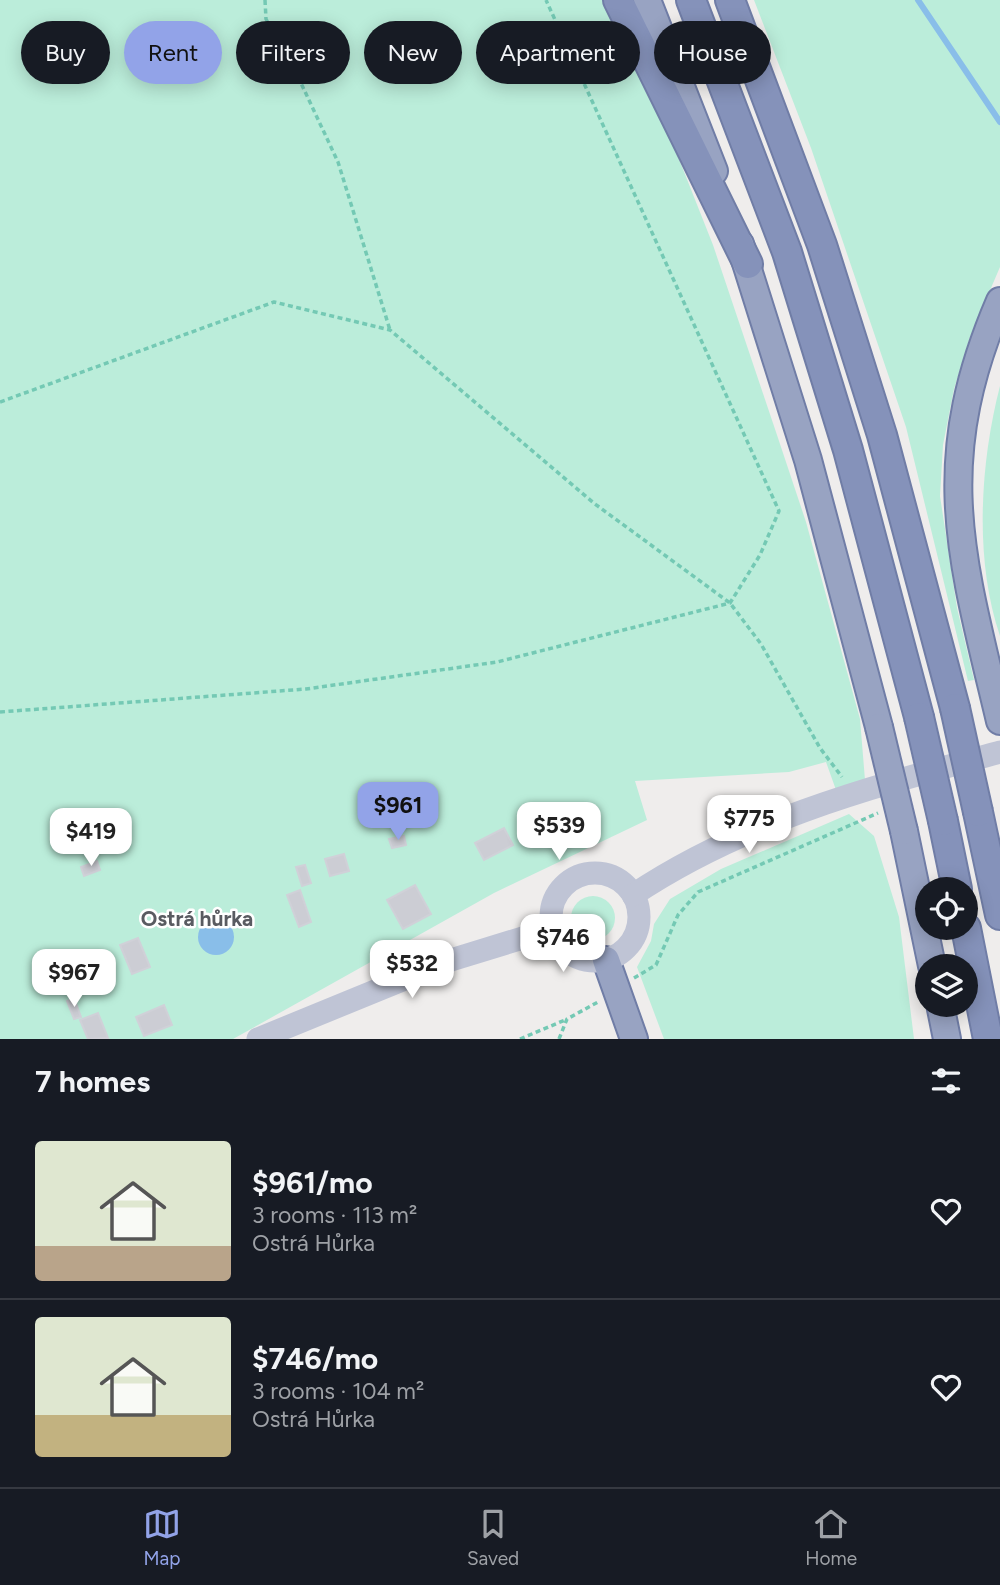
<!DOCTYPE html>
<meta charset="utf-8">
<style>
body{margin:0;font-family:Figtree,sans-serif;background:#242831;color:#f1f3f6;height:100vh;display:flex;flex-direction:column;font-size:26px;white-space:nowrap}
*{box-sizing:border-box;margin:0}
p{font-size:23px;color:#9ea1a6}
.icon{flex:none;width:38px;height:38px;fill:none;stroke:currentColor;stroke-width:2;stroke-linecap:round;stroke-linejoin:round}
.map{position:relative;height:1039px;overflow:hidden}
.sheet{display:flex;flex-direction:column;background:#171b24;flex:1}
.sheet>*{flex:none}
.guide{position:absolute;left:21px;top:21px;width:959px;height:63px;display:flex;gap:14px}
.fabs{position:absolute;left:915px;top:877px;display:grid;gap:14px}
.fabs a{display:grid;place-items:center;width:63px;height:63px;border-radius:50%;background:#171b24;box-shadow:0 4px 18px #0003;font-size:35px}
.price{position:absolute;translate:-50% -60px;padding:0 16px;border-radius:14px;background:#fff;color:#222;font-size:23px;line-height:46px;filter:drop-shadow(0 2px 4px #0008)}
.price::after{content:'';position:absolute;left:50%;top:42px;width:21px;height:16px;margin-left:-10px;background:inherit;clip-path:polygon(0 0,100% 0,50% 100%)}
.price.selected{background:#92a3e8;color:#111}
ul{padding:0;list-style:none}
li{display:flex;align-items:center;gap:21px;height:175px;padding:0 35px}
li+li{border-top:2px solid #363941}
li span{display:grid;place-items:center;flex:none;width:196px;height:140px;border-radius:7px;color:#555}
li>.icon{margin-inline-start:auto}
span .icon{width:84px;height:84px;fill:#fffc;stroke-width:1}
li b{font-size:30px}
h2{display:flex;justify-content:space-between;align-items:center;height:84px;padding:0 35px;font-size:30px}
.tag{padding:0 24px;border-radius:32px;background:#171b24;box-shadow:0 4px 18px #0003;font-size:24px;line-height:63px}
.tag.selected{background:#92a3e8;color:#111}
.tabs{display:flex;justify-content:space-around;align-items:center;height:98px;border-top:2px solid #363941;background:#171b24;font-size:19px;color:#9ea1a6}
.tabs a{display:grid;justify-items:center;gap:4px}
.tabs .selected{color:#92a3e8}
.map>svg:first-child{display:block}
.green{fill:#bbedda}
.water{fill:#89bee9}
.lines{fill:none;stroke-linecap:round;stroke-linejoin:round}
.stream{stroke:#89bee9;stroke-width:6}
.building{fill:#cccdd4;stroke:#d0d1d8;stroke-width:2}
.trunk-casing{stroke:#707da6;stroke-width:30}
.motorway-casing{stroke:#707da6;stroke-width:32}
.path{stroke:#74c9b4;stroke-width:3.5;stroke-dasharray:5 3.5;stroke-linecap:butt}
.secondary{stroke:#bfc4d5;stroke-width:23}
.trunk{stroke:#98a3c2;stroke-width:26}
.motorway{stroke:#8592ba;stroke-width:28}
.trunk-bridge-casing{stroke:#707da6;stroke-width:30;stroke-linecap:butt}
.motorway-bridge-casing{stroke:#707da6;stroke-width:32;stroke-linecap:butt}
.trunk-bridge{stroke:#98a3c2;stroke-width:26}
.motorway-bridge{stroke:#8592ba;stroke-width:28}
.labels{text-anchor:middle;stroke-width:5;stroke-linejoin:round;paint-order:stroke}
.neighbourhood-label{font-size:21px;font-weight:bold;fill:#595b61;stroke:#fff}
</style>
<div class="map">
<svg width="1000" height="1039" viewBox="0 0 1000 1039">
<rect width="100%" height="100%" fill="#efedec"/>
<!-- green -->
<g class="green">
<path d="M0 0H605L654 96 713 245 778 438 806 522 860 719 865 780 836 790 826 762 789 772 635 781 647 820 494 893 233 1039H0Z"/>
<path d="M754 0H1000V267L970 337 954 389 943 445 940 496 957 608 974 680 968 681 906 427 811 148Z"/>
<path d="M1000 386V636C974 560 980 463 1000 386Z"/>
<path d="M849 814 874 836 899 917 914 1039H664L637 967 651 941 654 924 670 899 721 869Z"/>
<circle cx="593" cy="918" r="22"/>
</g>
<!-- water -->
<circle class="water" cx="216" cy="937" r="18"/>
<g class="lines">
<!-- stream -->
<path class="stream" d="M918 0 1000 122"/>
</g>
<!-- building -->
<g class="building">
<path d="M504 828 513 845 484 860 475 843Z"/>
<path d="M404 836 406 845 392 848 389 839Z"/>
<path d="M344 854 349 871 330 876 325 859Z"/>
<path d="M97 861 100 870 84 876 81 867Z"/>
<path d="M305 865 311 883 302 886 296 867Z"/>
<path d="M415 885 431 914 403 929 387 900Z"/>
<path d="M300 890 311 922 299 927 287 895Z"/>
<path d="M138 938 150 967 132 974 120 945Z"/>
<path d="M74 998 81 1017 74 1019 67 1001Z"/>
<path d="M164 1005 172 1025 144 1036 136 1017Z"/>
<path d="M98 1013 108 1038 88 1039 80 1020Z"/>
</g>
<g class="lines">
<defs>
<g id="trunk">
<path d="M647 0 714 171"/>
<path d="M740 244 808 460 879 727"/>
<path d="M1000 301C930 464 961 557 1000 721"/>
<path d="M904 831 932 966"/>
<path d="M606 960 634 1039"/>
<path d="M940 1004 947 1039"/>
</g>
<g id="motorway">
<path d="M618 0 748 264"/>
<path d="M691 0 787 252 848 450 919 717"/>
<path d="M730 0 822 245 882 435 955 708"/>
<path d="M978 812 1000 915"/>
<path d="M943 821 957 889"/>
<path d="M966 928 988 1039"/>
</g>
</defs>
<!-- trunk casing -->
<use href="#trunk" class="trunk-casing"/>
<!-- motorway casing -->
<use href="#motorway" class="motorway-casing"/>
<!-- path -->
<g class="path">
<path d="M265 0 266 19 300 81 338 162 390 330"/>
<path d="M0 402 274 302 390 330 595 504 730 603 761 644 820 748 842 777"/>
<path d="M0 712 306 689 497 662 730 603 760 555 779 511 546 0"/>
<path d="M634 978 656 965 678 915 698 892 878 813"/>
<path d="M520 1039 565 1020"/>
<path d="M559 1039 567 1019 598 1002"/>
</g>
<!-- secondary -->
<g class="secondary">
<circle cx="595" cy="917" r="44"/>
<path d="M633 895C745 820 872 787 1000 752"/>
<path d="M258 1039 451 960 552 929"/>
</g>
<!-- trunk -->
<use href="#trunk" class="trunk"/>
<!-- motorway -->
<use href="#motorway" class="motorway"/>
<defs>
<path id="trunk-bridge" d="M879 727 904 831"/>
<g id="motorway-bridge">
<path d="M955 708 978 812"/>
<path d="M919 717 943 821"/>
</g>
</defs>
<!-- trunk-bridge casing -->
<use href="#trunk-bridge" class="trunk-bridge-casing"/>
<!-- motorway-bridge casing -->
<use href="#motorway-bridge" class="motorway-bridge-casing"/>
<!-- trunk-bridge -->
<use href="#trunk-bridge" class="trunk-bridge"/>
<!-- motorway-bridge -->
<use href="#motorway-bridge" class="motorway-bridge"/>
</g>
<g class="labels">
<!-- neighbourhood labels -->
<g class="neighbourhood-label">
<text x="197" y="926">Ostrá hůrka</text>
</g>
</g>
</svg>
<div class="fabs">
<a><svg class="icon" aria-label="locate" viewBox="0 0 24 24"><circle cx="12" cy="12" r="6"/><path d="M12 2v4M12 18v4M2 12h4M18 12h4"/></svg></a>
<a><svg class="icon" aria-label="layers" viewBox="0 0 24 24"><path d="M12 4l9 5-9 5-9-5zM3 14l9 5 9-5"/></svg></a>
</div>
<b class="price selected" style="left:398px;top:842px">$961</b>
<b class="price" style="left:749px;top:855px">$775</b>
<b class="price" style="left:559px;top:862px">$539</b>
<b class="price" style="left:91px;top:868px">$419</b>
<b class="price" style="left:563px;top:974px">$746</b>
<b class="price" style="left:412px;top:1000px">$532</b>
<b class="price" style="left:74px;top:1009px">$967</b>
<div class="guide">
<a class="tag">Buy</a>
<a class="tag selected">Rent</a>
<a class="tag">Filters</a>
<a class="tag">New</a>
<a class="tag">Apartment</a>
<a class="tag">House</a>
</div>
</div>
<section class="sheet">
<h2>7 homes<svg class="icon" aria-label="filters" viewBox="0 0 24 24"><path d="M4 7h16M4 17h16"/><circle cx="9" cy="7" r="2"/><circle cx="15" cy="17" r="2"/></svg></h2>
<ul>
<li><span style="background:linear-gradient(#dfe7d0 75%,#b9a48a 0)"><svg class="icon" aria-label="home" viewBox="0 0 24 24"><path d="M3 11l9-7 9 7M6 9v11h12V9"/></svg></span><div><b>$961/mo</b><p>3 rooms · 113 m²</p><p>Ostrá Hůrka</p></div><svg class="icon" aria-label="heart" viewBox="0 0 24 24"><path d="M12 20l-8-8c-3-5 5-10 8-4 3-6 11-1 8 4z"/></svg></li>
<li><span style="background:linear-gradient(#dfe7d0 70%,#c2b280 0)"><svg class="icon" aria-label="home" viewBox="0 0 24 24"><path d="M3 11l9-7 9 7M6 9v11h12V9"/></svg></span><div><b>$746/mo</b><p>3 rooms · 104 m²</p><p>Ostrá Hůrka</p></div><svg class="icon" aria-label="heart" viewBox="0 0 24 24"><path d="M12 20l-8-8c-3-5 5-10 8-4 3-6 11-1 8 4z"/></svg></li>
</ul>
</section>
<nav class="tabs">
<a class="selected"><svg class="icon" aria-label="map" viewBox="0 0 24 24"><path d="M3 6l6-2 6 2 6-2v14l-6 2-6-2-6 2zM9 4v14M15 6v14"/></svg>Map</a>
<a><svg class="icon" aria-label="saved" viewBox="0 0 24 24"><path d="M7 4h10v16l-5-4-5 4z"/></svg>Saved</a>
<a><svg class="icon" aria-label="home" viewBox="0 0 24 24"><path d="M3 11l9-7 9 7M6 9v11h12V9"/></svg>Home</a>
</nav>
